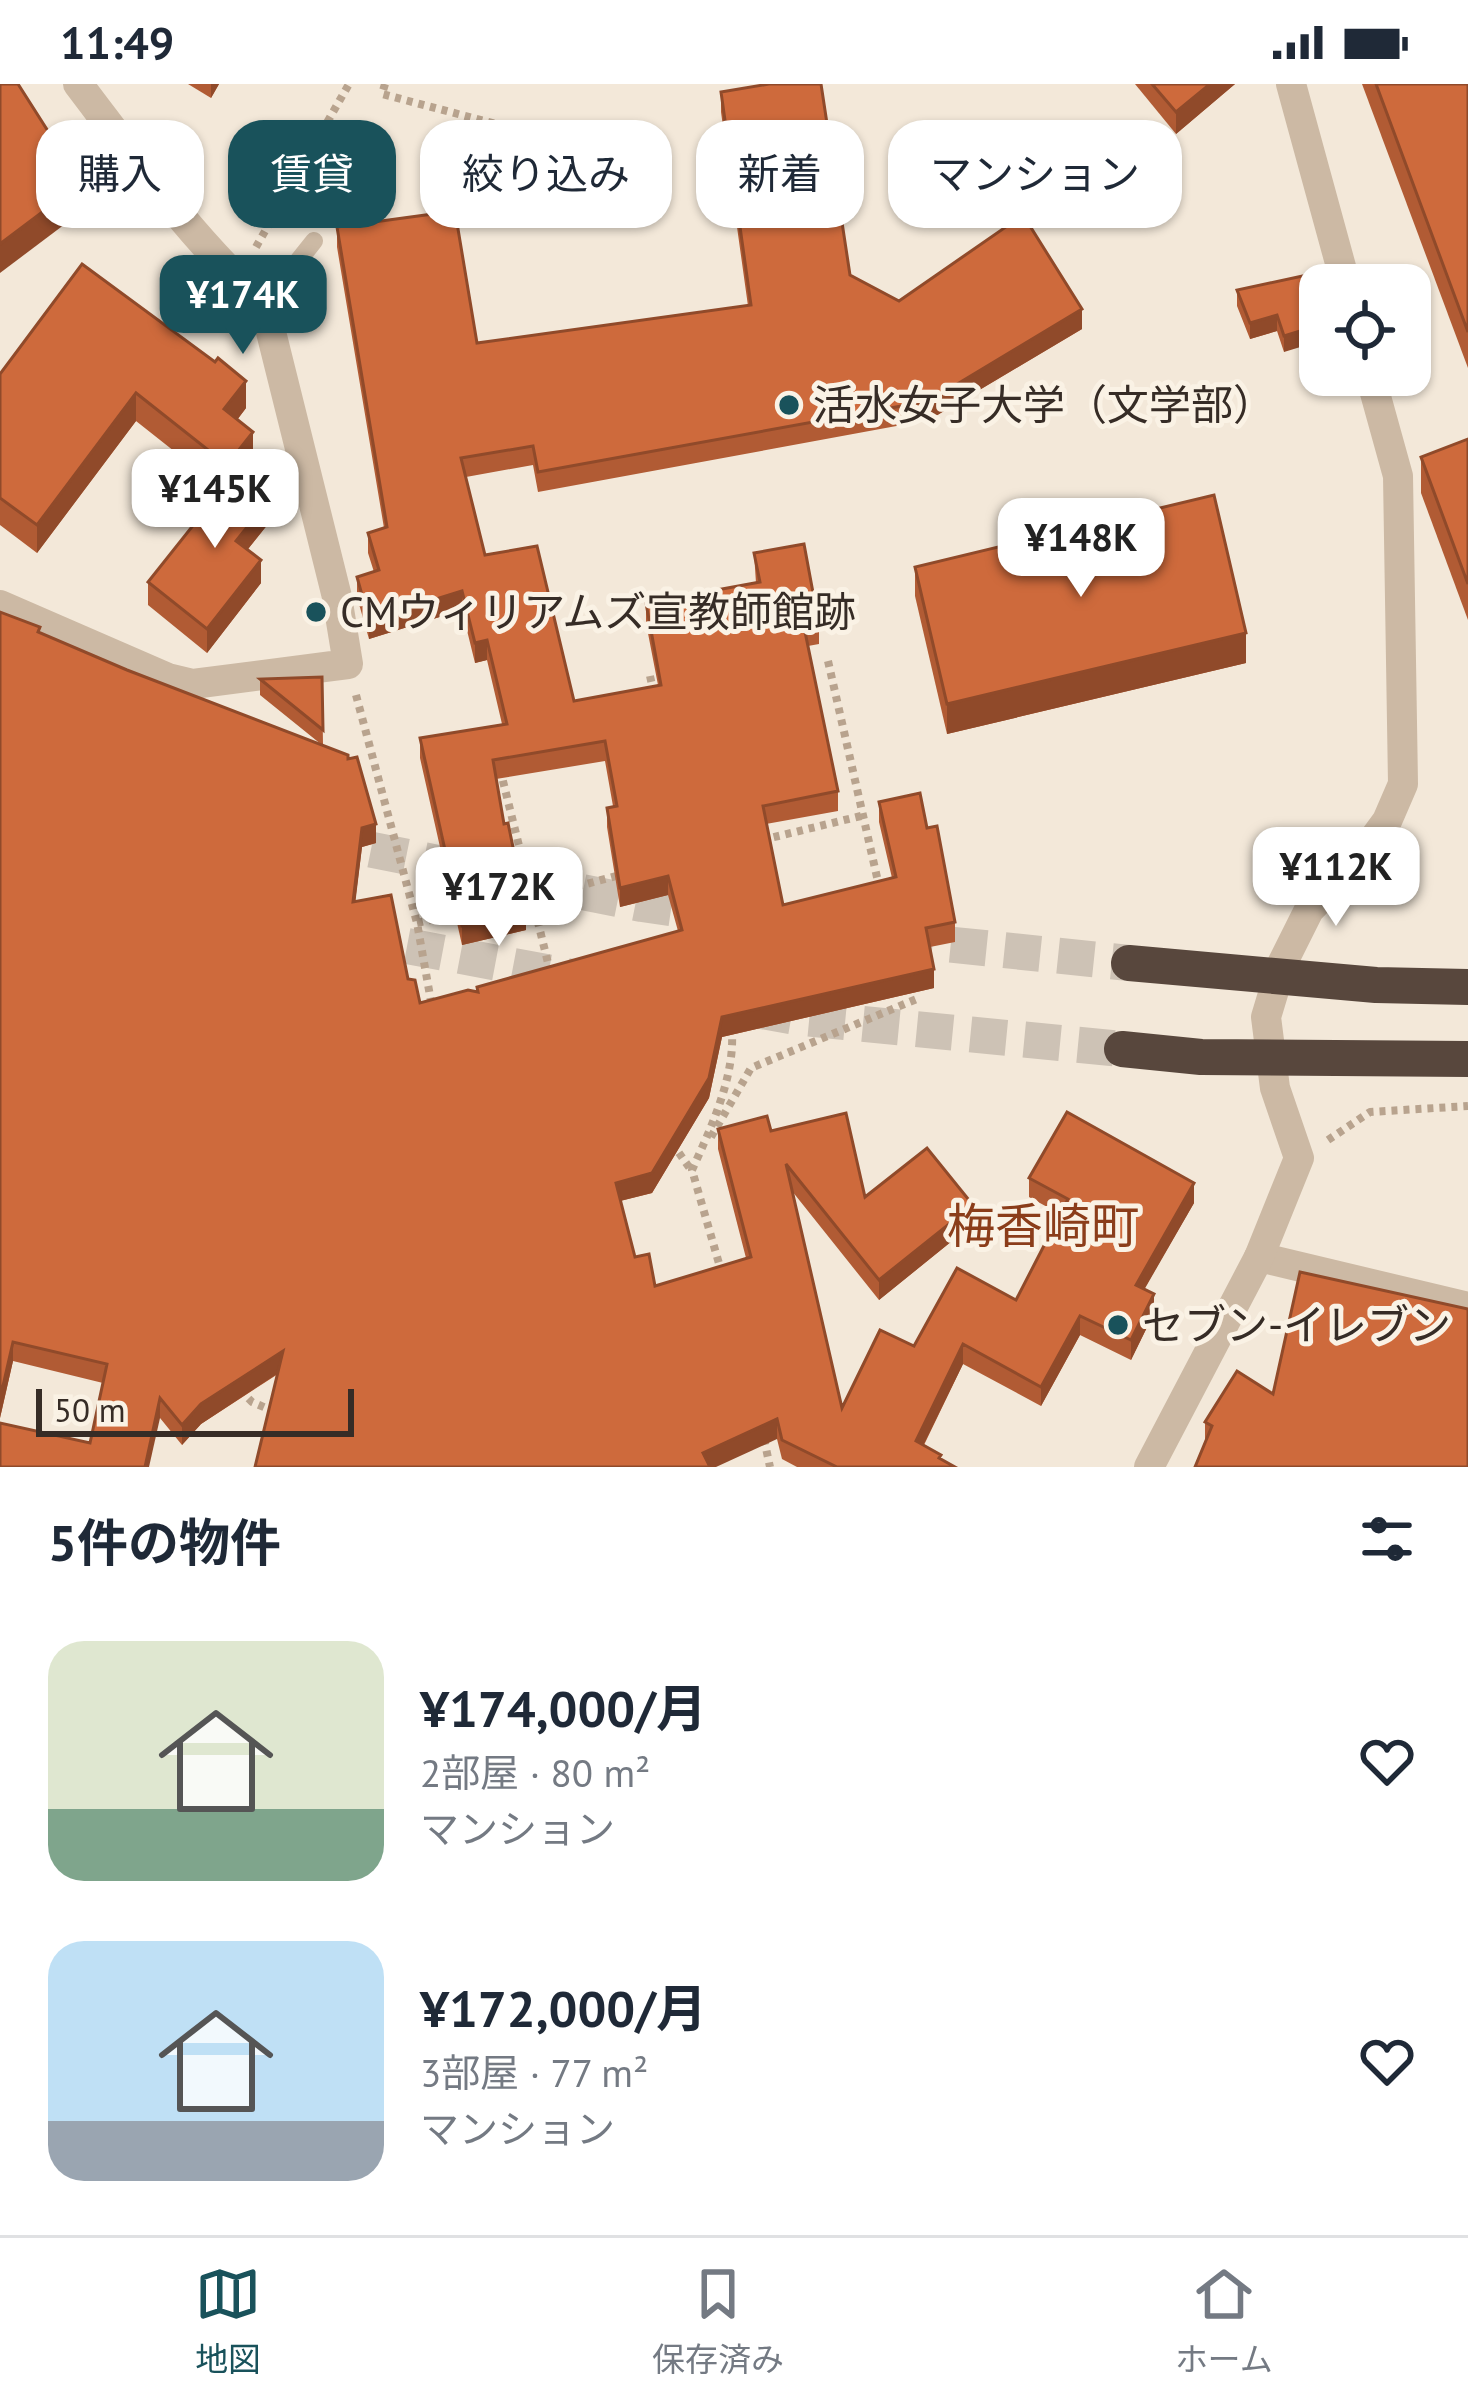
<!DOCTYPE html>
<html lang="ja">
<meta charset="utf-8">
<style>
body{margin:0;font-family:"PT Sans","Noto Sans JP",sans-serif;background:#f6f6f7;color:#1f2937;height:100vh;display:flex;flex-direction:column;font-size:45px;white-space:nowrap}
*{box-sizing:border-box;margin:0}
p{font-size:39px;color:#747a83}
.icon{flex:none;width:66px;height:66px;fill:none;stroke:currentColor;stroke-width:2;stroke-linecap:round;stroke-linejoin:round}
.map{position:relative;height:1383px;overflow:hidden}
.side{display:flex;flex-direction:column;background:#fff;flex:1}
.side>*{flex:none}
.banner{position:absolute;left:36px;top:36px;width:1398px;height:108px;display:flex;gap:24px}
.controls{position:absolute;left:1299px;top:180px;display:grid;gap:24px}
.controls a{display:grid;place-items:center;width:132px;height:132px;border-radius:24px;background:#fff;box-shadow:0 3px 9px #0004;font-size:60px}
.scale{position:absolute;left:36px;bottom:30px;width:318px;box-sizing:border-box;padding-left:12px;border:6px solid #362c26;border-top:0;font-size:33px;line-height:42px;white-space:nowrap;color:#362c26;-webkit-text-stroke:9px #faf2e5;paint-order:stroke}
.price{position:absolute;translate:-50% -102px;padding:0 27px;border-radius:24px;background:#fff;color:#222;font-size:39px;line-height:78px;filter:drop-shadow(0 3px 6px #0008)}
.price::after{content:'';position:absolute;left:50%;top:72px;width:36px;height:27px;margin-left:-18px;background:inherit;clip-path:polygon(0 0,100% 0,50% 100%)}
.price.selected{background:#19525b;color:#fff}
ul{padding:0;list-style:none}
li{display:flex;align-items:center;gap:36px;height:300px;padding:0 48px}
li span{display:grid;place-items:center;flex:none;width:336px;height:240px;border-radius:36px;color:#555}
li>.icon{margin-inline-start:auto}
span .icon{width:144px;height:144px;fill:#fffc;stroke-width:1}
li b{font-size:51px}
h2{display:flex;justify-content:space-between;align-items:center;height:144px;padding:0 48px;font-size:51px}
.tag{padding:0 42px;border-radius:36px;background:#fff;box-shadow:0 3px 9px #0004;font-size:42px;line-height:108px}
.tag.selected{background:#19525b;color:#fff}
.status{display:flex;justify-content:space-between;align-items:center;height:84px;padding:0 60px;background:#fff;direction:ltr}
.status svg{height:33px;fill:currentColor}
.tabs{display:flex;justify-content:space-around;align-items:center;height:168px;border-top:3px solid #e0e1e3;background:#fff;font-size:33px;color:#747a83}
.tabs a{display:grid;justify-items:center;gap:6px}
.tabs .selected{color:#19525b}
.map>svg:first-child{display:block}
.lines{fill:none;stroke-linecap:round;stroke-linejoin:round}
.motorway-tunnel{stroke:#cdc2b5;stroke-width:36;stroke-dasharray:36 18;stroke-linecap:butt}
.path{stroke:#b8a38e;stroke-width:8;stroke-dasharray:6 6;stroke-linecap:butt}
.service{stroke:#ccb9a4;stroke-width:18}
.minor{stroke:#ccb9a4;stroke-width:30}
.tertiary{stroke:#ccb9a4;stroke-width:30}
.motorway{stroke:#58473d;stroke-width:36}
.wall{fill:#b15b34}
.shaded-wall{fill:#904a2a}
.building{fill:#ce6a3c;stroke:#904a2a;stroke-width:3}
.poi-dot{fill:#19525b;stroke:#faf2e5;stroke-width:4.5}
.labels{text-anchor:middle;stroke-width:10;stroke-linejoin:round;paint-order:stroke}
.poi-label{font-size:42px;fill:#362c26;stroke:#faf2e5;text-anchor:start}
.quarter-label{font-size:48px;fill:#8b3d1a;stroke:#faf2e5}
</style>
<div class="status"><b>11:49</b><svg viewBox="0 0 49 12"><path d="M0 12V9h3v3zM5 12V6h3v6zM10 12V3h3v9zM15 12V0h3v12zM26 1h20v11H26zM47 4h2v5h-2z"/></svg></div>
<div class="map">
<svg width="1468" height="1383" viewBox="0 0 1468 1383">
<rect width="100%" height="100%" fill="#f3e8d9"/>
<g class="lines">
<!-- motorway-tunnel -->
<g class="motorway-tunnel">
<path d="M318 755 642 820 717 831"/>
<path d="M354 852 583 895"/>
<path d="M897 855 1129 879"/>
<path d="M756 926 802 934 1122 965"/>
</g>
<!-- path -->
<g class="path">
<path d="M385 0 382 10 515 45"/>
<path d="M256 163 349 0"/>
<path d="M828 577 879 802"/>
<path d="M650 592 654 610"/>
<path d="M356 611 417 839 432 923"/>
<path d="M500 685 551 891"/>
<path d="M762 756 861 732"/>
<path d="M530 815 620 791"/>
<path d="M417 839 462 829"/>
<path d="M711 1053 751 984 919 914"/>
<path d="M1328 1056 1370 1028 1468 1022"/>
<path d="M672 1059 691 1086"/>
<path d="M722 1190 692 1086C711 1044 738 987 731 940"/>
<path d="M240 1306 252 1318 278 1329"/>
<path d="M764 1355 770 1383"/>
</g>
<!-- service -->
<path class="service" d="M264 220 314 157"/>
<!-- minor -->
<g class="minor">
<path d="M0 521 168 594 193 600 348 580 337 513 264 220C193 157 136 76 78 0"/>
<path d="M1259 1173 1468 1223"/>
</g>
<!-- tertiary -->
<g class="tertiary">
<path d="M1291 0 1346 201"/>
<path d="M1149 1383 1259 1173 1299 1074 1275 1004 1266 933 1282 880 1309 826 1362 771 1387 737 1403 700 1398 392 1370 291"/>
</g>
<!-- motorway -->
<g class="motorway">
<path d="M1129 879 1376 901 1468 903"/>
<path d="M1122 965 1201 973 1468 975"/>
</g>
</g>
<!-- wall -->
<g class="wall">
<path d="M188 0H219L211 14Z"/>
<path d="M1135 0H1235L1176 50Z"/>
<path d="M1362 0H1468V284Z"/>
<path d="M721 8 850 191 899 217 1082 245 929 336 538 408 533 381 466 393 485 471 574 617 658 601 646 539V519L756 499 754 469 819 541V560L808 562 838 707V727L766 740 783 821 892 794 879 738V718L927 744 955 838V858L930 863 934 904 722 953 709 1014 652 1109 620 1117 635 1173 655 1202 746 1174 718 1065V1045L771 1047 865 1113 973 1140 879 1216 792 1107 842 1324 914 1262 1016 1216 1060 1130 1029 1113V1094L1194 1119 1144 1205 1154 1229 1131 1276 1080 1251 1041 1322 963 1280 924 1361 941 1375 955 1383H797L782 1375 777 1355 278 1290 201 1340 182 1361 160 1334 90 1359 103 1299 13 1277 0 1334 40 549 127 586 322 661 260 611V595L322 593 323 661 376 759 362 763 355 818 408 895 420 919 477 908 678 847 668 811 620 823 607 743V724L613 722 605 677 496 695 526 846 462 861 420 674V654L502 640 487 576 475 579 462 526 369 555 357 513V493L374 488 368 469V449L384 444 337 163V143L477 259 748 222 721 28Z"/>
<path d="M1326 187 1284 268 1277 247 1250 255 1237 222V206Z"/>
<path d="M0 290 246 324 237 336 253 376 247 384 276 430 248 465 261 499 207 569 148 521V498L222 405 136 337 37 469 0 441Z"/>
<path d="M1468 355V536L1421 409V373Z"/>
<path d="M915 483 1246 579 947 650 915 512Z"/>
<path d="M1468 1225 1205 1358V1338Z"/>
</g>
<!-- shaded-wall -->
<g class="shaded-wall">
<path d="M211 0H219L211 14Z"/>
<path d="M1210 0H1235L1176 50V28Z"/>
<path d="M81 99V128L0 189V160Z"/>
<path d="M1082 225V245L929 336V317Z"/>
<path d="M1277 231V247L1250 255V239Z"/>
<path d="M1320 241V257L1284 268V252Z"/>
<path d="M246 297V324L224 353V325Z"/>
<path d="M136 309V337L37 469V441Z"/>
<path d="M253 348V376L227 409V381Z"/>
<path d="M276 407V430L236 480V457Z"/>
<path d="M261 476V499L207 569V545Z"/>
<path d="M462 507V526L369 555V536Z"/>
<path d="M1246 549V579L947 650V620Z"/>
<path d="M487 556V576L475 579V559Z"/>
<path d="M376 740V759L362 763 353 838V818L362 744Z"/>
<path d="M668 792V811L620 823V804Z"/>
<path d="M526 826V846L462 861V842Z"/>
<path d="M934 885V904L722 953 709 1014 652 1109 616 1118V1099L722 933Z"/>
<path d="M1194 1099V1119L1136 1220V1201Z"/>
<path d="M973 1121V1140L879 1216V1196Z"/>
<path d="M1154 1210V1229L1131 1276V1256Z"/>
<path d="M1080 1232V1251L1041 1322V1303Z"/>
<path d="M13 1258V1277L0 1334V1315Z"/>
<path d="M963 1260V1280L916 1376V1357Z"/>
<path d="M283 1267V1286L201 1340 182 1361V1341L201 1320Z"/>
<path d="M160 1314V1334L149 1383H145Z"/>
<path d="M777 1335V1355L716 1383H703V1369Z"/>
</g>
<!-- building -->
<g class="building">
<path d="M0 0H18L81 99 0 160Z"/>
<path d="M769 0H821L850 191 899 217 1023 131 1082 225 929 317 538 388 533 362 461 374 485 471 537 462 574 617 661 601 646 519 760 498 754 469 804 460 819 541 804 543 838 707 763 722 783 821 896 793 879 718 920 709 927 744 937 742 955 838 926 844 934 885 722 933 709 994 652 1089 616 1099 635 1173 649 1170 655 1202 751 1173 718 1045 767 1032 771 1047 846 1029 865 1113 927 1064 973 1121 879 1196 786 1080 842 1324 880 1246 914 1262 957 1184 1016 1216 1068 1115 1029 1094 1067 1028 1194 1099 1136 1201 1154 1210 1131 1256 1080 1232 1041 1303 963 1260 916 1357 941 1371 939 1374 955 1383H837L782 1356 777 1335 703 1369 710 1383H255L283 1267 201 1320 182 1341 160 1314 145 1383H0V1339L90 1359 107 1280 13 1258 0 1315V528L40 543 38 548 127 586 348 671V675L357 673 376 740 362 744 353 818 391 811 408 895 415 896 420 919 468 906 478 908 477 903 682 846 668 792 620 804 607 724 617 722 605 657 493 676 504 740 508 739 526 826 462 842 420 654 507 640 487 556 475 559 462 507 369 536 357 493 379 486 368 449 387 443 337 143 455 127 477 259 751 221 721 8Z"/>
<path d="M1152 0H1210L1176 28Z"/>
<path d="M1376 0H1468V248Z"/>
<path d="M82 180 215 278 218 274 246 297 224 325 253 348 227 381 136 309 37 441 0 414V290Z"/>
<path d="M1326 187 1338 201H1320V219H1318L1320 241 1284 252 1277 231 1250 239 1237 206Z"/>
<path d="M1468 355V500L1421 373Z"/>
<path d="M242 380 276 407 236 457 261 476 207 545 148 498Z"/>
<path d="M1214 411 1246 549 947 620 915 483Z"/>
<path d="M322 593 323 646 260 595Z"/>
<path d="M1300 1188 1468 1225V1383H1195L1212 1342 1205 1338 1237 1287 1273 1310Z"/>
</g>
<!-- markers -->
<g class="poi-dot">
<circle cx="789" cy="321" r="12"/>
<circle cx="316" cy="528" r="12"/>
<circle cx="1118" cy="1241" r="12"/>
</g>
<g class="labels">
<!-- poi labels -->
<g class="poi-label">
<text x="813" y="336">活水女子大学（文学部）</text>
<text x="340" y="543">CMウィリアムズ宣教師館跡</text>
<text x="1142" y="1256">セブン-イレブン</text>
</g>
<!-- quarter labels -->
<g class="quarter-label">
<text x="1043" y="1159">梅香崎町</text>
</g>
</g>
</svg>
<div class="controls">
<a><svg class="icon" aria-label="locate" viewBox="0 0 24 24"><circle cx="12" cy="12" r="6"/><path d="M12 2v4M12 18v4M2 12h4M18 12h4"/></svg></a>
</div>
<div class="scale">50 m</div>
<b class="price selected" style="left:243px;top:273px">¥174K</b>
<b class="price" style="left:215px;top:467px">¥145K</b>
<b class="price" style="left:1081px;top:516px">¥148K</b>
<b class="price" style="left:1336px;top:845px">¥112K</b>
<b class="price" style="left:499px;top:865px">¥172K</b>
<div class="banner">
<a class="tag">購入</a>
<a class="tag selected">賃貸</a>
<a class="tag">絞り込み</a>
<a class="tag">新着</a>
<a class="tag">マンション</a>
</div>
</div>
<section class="side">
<h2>5件の物件<svg class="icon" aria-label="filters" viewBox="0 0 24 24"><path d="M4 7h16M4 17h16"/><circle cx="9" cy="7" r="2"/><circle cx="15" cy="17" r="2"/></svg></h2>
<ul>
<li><span style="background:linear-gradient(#dfe7d0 70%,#7fa58c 0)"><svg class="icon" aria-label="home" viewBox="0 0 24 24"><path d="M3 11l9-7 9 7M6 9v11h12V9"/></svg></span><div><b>¥174,000/月</b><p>2部屋 · 80 m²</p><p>マンション</p></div><svg class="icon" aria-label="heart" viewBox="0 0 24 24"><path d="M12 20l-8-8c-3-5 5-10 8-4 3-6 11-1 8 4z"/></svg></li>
<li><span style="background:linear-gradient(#bfe0f5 75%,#9aa5b1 0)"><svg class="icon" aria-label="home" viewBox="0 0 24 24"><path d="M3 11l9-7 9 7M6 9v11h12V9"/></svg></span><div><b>¥172,000/月</b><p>3部屋 · 77 m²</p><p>マンション</p></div><svg class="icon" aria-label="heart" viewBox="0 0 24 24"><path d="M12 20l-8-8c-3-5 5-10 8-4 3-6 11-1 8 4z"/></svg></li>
</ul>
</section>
<nav class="tabs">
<a class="selected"><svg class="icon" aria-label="map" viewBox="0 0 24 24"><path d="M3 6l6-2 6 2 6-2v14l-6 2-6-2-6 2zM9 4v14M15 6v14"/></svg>地図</a>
<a><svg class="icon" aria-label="saved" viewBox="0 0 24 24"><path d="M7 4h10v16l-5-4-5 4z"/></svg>保存済み</a>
<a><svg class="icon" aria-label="home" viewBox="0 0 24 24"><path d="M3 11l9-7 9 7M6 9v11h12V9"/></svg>ホーム</a>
</nav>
